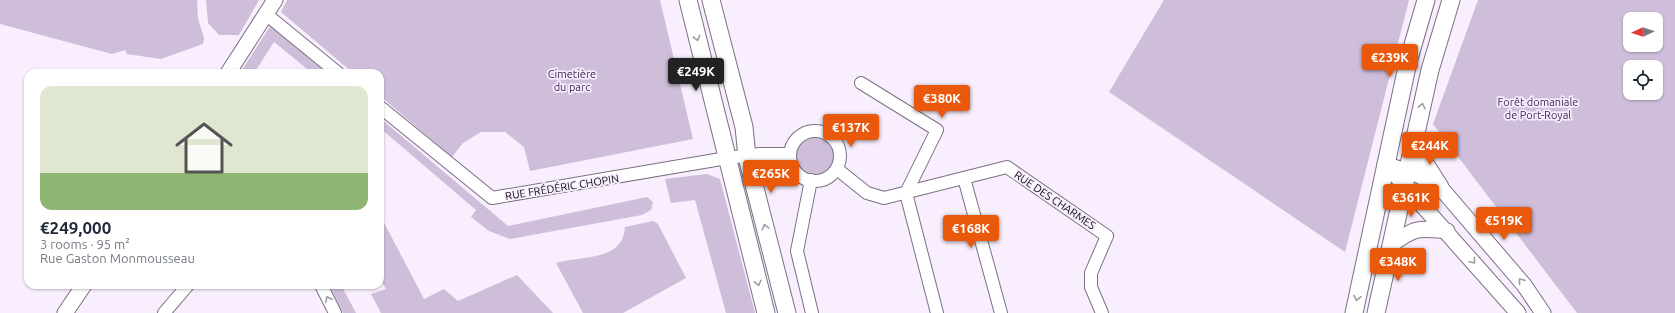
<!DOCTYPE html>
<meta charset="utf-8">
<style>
body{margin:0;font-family:Ubuntu,sans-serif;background:#f2f2f3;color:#1f2937;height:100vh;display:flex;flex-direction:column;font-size:15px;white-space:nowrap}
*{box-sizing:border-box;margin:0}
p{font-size:13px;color:#747a83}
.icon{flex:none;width:22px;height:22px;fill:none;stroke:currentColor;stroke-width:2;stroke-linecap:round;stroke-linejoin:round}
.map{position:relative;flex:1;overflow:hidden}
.drawer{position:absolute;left:24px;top:69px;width:360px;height:220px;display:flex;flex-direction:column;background:#fff;border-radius:12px;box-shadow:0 1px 3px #0004}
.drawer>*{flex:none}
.needle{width:26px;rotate:267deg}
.tools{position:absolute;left:1623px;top:12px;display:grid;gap:8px}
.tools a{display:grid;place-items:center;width:40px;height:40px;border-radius:8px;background:#fff;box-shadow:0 1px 3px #0004;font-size:20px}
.price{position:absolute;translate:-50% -34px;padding:0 9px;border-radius:4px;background:#ea580c;color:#fff;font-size:13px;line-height:26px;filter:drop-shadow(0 1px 2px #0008)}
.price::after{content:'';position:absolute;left:50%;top:24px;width:12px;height:9px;margin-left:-6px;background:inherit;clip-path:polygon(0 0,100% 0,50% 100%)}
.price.current{background:#222;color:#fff}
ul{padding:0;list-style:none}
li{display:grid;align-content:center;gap:8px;height:212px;padding:0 16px}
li+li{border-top:1px solid #e0e1e3}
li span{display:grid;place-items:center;height:124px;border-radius:12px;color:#555}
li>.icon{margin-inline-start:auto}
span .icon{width:72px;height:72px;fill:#fffc;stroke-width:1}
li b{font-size:17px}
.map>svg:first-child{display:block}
.green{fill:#cfbeda;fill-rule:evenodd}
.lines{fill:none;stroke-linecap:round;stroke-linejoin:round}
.minor-casing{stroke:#7b7082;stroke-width:14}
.tertiary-casing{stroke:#7b7082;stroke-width:17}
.secondary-casing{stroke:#7b7082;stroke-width:19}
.minor{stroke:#fff;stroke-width:12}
.tertiary{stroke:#fff;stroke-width:15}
.secondary{stroke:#fff;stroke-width:17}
.oneway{stroke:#9f9da0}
.labels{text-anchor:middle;stroke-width:3.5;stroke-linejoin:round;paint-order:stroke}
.park-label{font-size:11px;fill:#422452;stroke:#f8eefe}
.street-label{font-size:11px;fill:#0f0b11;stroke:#f8eefe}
</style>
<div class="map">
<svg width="1675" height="313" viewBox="0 0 1675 313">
<rect width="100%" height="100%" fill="#f8eefe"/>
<!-- green -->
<g class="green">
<path d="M0 0H197L198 18 204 38 203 44 161 59 127 54 125 50 112 54 0 24Z"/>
<path d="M206 0H259L239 35H219L208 23Z"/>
<path d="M287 0H660L693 139 530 171 524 147 505 132H481L463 143 452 157 380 96V73H353L281 12Z"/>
<path d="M1164 0H1409L1345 252 1109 92Z"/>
<path d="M1478 0H1675V313H1577L1433 124ZM1630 19H1656V45H1630ZM1630 67H1656V93H1630Z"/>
<path d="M271 25 327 73H312L274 42 254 73H240Z"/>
<path d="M380 118 508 226 647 197 653 202 651 210 642 215 510 239 489 231 471 217 476 210 380 128Z"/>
<circle cx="816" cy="156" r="20"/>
<path d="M707 174 720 179 755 313H726L695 200 671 203 665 179Z"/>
<path d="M380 215 424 299 444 289 458 301 517 275 553 313H381L371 294 386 289 380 278Z"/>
<path d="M653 221 658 224 686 278 623 313H583L556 263C582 255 623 262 625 227Z"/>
<path d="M329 285H341L356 313H343Z"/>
</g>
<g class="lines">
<defs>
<g id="minor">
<path d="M267 15 338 73"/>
<path d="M861 83 937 130 906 193 937 313"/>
<path d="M380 107 492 198 727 158 760 154H790"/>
<circle cx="815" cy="156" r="25"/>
<path d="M837 169 867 193 884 198 1007 167 1107 236 1091 273V287L1102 313"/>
<path d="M964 178 1001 313"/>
<path d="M811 180 797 251 812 313"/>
<path d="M321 285 335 313"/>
<path d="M164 313 188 285"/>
</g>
<g id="tertiary">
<path d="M228 73 275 0"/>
<path d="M1385 164 1418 175 1440 187 1524 285 1543 313"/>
<path d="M1398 178 1518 313"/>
<path d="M1391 245C1416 227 1417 228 1447 231"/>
<path d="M65 313 84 285"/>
</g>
<g id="secondary">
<path d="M688 0 766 313"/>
<path d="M711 0 744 127 747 157 787 313"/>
<path d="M1415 138 1424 162 1440 187"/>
<path d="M1354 313 1408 62 1426 0"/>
<path d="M1376 313 1430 70 1451 0"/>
</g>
</defs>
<!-- minor casing -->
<use href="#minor" class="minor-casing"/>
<!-- tertiary casing -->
<use href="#tertiary" class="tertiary-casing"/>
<!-- secondary casing -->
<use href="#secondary" class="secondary-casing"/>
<!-- minor -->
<use href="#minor" class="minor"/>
<!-- tertiary -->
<use href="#tertiary" class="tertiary"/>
<!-- secondary -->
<use href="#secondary" class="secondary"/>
</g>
<!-- one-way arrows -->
<defs><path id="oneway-chevron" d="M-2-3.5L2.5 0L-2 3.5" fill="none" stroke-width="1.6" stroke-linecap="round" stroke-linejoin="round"/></defs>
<g class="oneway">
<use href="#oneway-chevron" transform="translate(697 38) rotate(76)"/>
<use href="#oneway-chevron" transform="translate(1422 106) rotate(-77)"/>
<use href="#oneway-chevron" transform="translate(765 227) rotate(-104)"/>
<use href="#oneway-chevron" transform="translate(1473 261) rotate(49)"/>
<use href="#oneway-chevron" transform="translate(1521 281) rotate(-130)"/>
<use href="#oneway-chevron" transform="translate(758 283) rotate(76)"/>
<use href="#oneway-chevron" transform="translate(1357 298) rotate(102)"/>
<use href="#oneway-chevron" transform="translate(328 299) rotate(-117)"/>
</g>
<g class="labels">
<!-- park labels -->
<g class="park-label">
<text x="572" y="78">Cimetière<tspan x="572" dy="13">du parc</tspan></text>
<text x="1538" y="106">Forêt domaniale<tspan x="1538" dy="13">de Port-Royal</tspan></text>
</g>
<!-- street labels -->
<g class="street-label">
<text transform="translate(562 187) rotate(-9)" y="4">RUE FRÉDÉRIC CHOPIN</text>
<text transform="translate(1055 200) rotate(34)" y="4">RUE DES CHARMES</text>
</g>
</g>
</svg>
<div class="tools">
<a><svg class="needle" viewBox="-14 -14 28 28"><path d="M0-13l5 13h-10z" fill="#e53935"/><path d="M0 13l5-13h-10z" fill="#747a83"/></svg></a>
<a><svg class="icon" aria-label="locate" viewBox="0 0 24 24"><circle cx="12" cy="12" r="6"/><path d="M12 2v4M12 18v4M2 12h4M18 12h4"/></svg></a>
</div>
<b class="price" style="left:1390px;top:78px">€239K</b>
<b class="price current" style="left:696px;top:92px">€249K</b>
<b class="price" style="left:942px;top:119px">€380K</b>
<b class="price" style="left:851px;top:148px">€137K</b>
<b class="price" style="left:1430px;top:166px">€244K</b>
<b class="price" style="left:771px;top:194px">€265K</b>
<b class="price" style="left:1411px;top:218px">€361K</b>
<b class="price" style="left:1504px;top:241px">€519K</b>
<b class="price" style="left:971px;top:249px">€168K</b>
<b class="price" style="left:1398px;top:282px">€348K</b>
<section class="drawer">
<ul>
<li><span style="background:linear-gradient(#dfe7d0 70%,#8fb573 0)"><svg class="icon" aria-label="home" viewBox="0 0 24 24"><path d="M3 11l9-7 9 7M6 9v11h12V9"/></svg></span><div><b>€249,000</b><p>3 rooms · 95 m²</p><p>Rue Gaston Monmousseau</p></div></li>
</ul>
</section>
</div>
